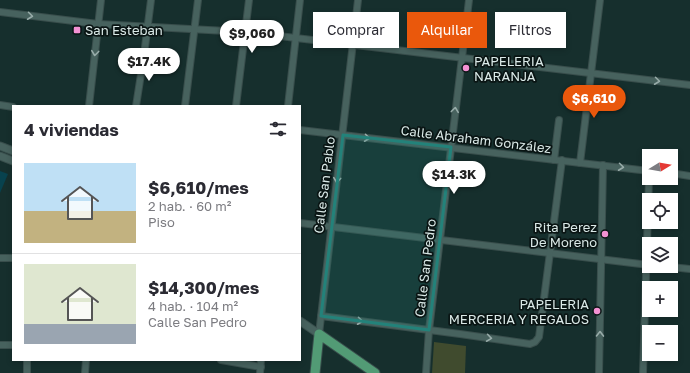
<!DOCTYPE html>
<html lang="es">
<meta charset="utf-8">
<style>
body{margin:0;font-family:"Golos Text",sans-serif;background:#f2f2f3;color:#2b2b33;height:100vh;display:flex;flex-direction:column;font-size:15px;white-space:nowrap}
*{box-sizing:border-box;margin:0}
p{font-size:13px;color:#7c7c81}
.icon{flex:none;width:22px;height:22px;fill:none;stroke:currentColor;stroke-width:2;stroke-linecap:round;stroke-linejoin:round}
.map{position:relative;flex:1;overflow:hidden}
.panel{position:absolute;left:12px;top:105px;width:289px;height:256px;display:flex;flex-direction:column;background:#fff;border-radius:0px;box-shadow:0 2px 6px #0003}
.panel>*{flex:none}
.banner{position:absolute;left:313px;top:12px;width:317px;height:36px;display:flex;gap:8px}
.needle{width:26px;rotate:79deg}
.tools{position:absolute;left:642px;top:149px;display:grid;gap:8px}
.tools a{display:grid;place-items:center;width:36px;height:36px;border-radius:0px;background:#fff;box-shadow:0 2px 6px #0003;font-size:20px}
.price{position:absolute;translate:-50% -34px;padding:0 9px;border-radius:14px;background:#fff;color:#222;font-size:13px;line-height:26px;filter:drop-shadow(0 1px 2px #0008)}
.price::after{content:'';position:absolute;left:50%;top:24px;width:12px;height:9px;margin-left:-6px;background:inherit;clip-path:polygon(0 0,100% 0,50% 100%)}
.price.selected{background:#ea580c;color:#fff}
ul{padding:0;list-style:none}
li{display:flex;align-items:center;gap:12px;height:100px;padding:0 12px}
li+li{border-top:1px solid #e1e1e2}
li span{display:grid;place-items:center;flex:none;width:112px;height:80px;border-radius:0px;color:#555}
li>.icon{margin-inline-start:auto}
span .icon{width:48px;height:48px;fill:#fffc;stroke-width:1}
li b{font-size:17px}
h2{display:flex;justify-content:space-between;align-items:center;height:48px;padding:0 12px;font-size:17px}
.chip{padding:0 14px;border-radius:0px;background:#fff;box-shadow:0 2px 6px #0003;font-size:14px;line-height:36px}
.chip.selected{background:#ea580c;color:#fff}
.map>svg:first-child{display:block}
.green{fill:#404b2e}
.building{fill:#08424e}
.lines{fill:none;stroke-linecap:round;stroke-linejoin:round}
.minor-casing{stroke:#394e4c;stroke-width:8}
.tertiary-casing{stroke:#394e4c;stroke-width:9}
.primary-casing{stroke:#394e4c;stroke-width:11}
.minor{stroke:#47625e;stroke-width:6}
.tertiary{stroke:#47625e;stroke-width:7}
.primary{stroke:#529b75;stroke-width:9}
.oneway{stroke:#98aca9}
.marked{fill:#23827a;fill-opacity:0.2;stroke:#23827a;stroke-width:3;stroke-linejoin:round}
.poi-dot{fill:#f491d3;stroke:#0a1514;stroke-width:1.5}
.labels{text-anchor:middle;stroke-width:3.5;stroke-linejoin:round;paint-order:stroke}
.poi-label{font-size:13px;fill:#dae9e7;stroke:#0a1514;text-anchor:start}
.street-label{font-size:13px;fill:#dae9e7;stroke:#0a1514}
</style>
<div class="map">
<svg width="690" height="373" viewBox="0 0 690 373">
<rect width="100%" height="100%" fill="#162f2d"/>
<!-- green -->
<path class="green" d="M434 342 466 346 465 373H432Z"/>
<!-- building -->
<path class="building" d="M0 171 8 174 0 193Z"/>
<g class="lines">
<defs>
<g id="minor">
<path d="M0 12 98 24 245 32 690 85"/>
<path d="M0 105 13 107"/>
<path d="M89 106 101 0"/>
<path d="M136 106 144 55 151 0"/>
<path d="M185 106 198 0"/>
<path d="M236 106 249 0"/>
<path d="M288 106 300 0"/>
<path d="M300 130 649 171"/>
<path d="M554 160 559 120"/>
<path d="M580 163 600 0"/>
<path d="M671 173 690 176"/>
<path d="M300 223 649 265"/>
<path d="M0 258H13"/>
<path d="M662 266 690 269"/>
<path d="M321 316 460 334 530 344 535 342 539 337 562 160"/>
<path d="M319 334 358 0"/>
<path d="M0 345H13"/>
<path d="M27 360V373"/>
<path d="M221 360 261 367"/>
<path d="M85 373 86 360"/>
<path d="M260 373 261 360"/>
<path d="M426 373 429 330 469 0"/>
<path d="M599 373 603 165"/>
<path d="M643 373 649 178"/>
</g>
<g id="tertiary">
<path d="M0 146 13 151"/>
<path d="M0 156 13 161"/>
<path d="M300 321 319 334"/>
</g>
<path id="primary" d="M315 373 319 334 375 373"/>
</defs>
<!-- minor casing -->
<use href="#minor" class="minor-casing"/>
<!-- tertiary casing -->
<use href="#tertiary" class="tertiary-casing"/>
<!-- primary casing -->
<use href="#primary" class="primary-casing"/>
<!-- minor -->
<use href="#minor" class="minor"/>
<!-- tertiary -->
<use href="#tertiary" class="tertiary"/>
<!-- primary -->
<use href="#primary" class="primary"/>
</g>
<!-- one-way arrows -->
<defs><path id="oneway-chevron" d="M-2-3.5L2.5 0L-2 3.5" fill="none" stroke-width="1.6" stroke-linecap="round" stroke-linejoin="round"/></defs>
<g class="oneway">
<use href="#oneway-chevron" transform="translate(30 16) rotate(7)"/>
<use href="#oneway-chevron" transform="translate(95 53) rotate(97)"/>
<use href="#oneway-chevron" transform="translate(657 81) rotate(7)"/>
<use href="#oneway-chevron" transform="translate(455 110) rotate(-83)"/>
<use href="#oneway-chevron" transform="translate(367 138) rotate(7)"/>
<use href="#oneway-chevron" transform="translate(621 167) rotate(7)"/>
<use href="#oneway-chevron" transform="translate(337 180) rotate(97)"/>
<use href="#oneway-chevron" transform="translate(360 321) rotate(7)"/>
<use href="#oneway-chevron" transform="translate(600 334) rotate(-89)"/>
<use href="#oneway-chevron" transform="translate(489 338) rotate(8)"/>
</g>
<!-- marked area -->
<path class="marked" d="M343 135 451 147 429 330 321 316Z"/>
<!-- markers -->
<g class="poi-dot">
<rect x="73" y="26" width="8" height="8" rx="2"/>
<circle cx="466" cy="68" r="4"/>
<circle cx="605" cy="234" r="4"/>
<circle cx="597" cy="311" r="4"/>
</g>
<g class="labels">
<!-- poi labels -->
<g class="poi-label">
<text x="85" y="35">San Esteban</text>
<text x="474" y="66">PAPELERIA<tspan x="474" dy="15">NARANJA</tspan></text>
<text x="597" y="232" text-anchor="end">Rita Perez<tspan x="597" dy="15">De Moreno</tspan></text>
<text x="589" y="309" text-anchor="end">PAPELERIA<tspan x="589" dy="15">MERCERIA Y REGALOS</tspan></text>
</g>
<!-- street labels -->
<g class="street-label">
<text transform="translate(476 139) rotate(7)" y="5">Calle Abraham González</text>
<text transform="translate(324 185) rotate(-83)" y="5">Calle San Pablo</text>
<text transform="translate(425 268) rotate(-83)" y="5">Calle San Pedro</text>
</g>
</g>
</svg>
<div class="tools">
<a><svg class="needle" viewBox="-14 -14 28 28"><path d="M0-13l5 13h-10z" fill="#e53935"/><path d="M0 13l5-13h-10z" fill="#7c7c81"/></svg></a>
<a><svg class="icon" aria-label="locate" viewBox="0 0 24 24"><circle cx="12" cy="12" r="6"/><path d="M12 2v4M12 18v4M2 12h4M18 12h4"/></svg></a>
<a><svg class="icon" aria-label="layers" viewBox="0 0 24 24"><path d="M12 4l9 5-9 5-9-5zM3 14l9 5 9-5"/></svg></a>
<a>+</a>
<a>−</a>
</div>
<b class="price" style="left:252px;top:54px">$9,060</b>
<b class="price" style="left:149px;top:82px">$17.4K</b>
<b class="price selected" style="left:594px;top:119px">$6,610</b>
<b class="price" style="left:454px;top:195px">$14.3K</b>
<div class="banner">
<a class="chip">Comprar</a>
<a class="chip selected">Alquilar</a>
<a class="chip">Filtros</a>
</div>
<section class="panel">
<h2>4 viviendas<svg class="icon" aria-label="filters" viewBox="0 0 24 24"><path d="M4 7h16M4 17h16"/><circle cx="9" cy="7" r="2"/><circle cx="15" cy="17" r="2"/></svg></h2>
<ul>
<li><span style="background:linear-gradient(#bfe0f5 60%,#c2b280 0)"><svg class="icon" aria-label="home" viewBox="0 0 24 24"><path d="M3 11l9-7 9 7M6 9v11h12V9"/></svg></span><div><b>$6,610/mes</b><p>2 hab. · 60 m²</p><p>Piso</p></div></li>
<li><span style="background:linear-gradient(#dfe7d0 75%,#9aa5b1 0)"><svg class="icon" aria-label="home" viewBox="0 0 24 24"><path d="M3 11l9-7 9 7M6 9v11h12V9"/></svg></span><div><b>$14,300/mes</b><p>4 hab. · 104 m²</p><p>Calle San Pedro</p></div></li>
</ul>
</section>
</div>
